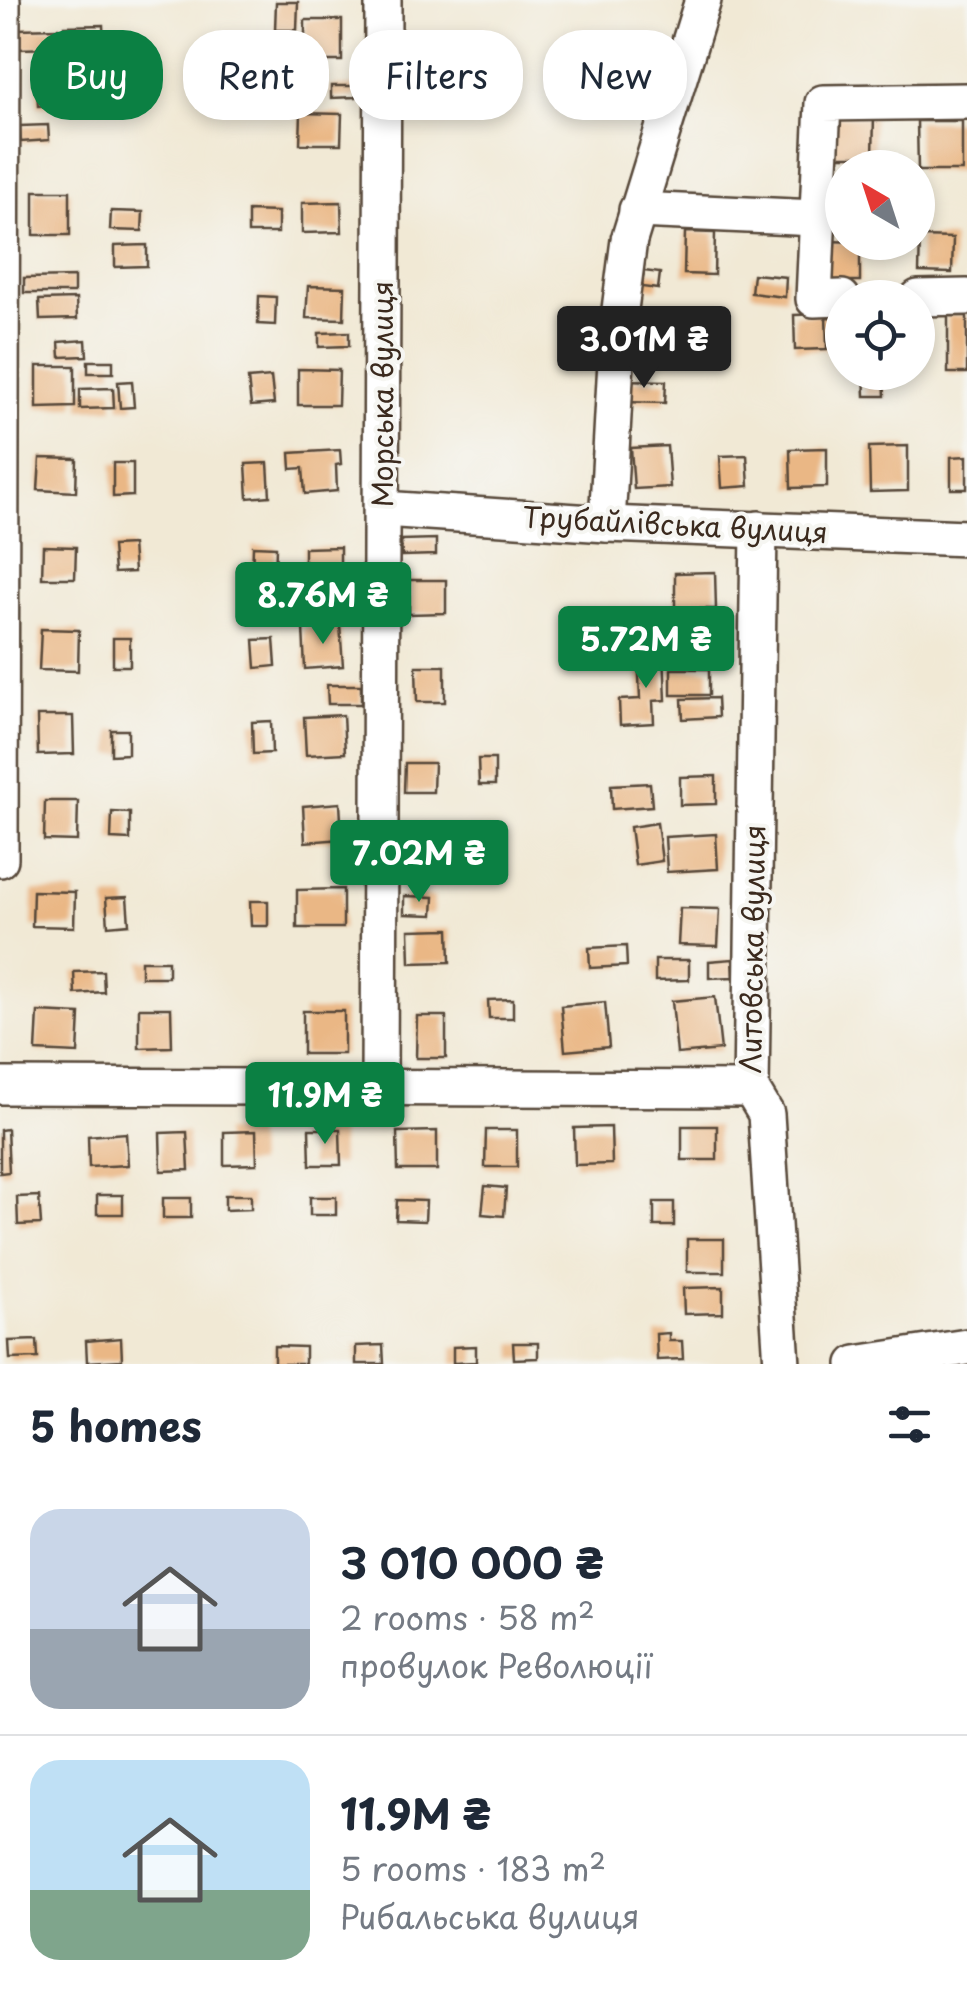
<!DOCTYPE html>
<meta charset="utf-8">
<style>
body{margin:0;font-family:"Playpen Sans",sans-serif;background:#f2f2f3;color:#1f2937;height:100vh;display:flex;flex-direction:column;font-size:38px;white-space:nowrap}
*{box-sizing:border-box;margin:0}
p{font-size:32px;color:#747a83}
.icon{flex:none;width:55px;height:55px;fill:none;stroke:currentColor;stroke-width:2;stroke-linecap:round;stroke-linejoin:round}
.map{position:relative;height:1364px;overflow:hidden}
.panel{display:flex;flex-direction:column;background:#fff;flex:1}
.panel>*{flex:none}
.top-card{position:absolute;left:30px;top:30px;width:908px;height:90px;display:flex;gap:20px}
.needle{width:65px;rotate:321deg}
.controls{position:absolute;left:825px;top:150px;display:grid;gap:20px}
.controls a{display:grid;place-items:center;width:110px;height:110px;border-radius:50%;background:#fff;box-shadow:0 5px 15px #0003;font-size:50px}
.price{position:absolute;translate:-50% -85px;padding:0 22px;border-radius:10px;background:#0b8043;color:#fff;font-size:32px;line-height:65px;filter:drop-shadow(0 2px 5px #0008)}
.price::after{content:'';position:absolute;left:50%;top:60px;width:30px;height:22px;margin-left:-15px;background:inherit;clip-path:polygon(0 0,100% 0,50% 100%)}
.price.current{background:#222;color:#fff}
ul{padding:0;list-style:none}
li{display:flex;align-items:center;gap:30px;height:250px;padding:0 30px}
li+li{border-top:2px solid #e0e1e3}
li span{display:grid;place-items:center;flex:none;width:280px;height:200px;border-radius:30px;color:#555}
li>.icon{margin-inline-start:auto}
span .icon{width:120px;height:120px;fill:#fffc;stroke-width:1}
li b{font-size:42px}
h2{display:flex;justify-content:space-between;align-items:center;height:120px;padding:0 30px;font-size:42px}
.chip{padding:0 35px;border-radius:40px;background:#fff;box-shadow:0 5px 15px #0003;font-size:35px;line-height:90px}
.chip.current{background:#0b8043;color:#fff}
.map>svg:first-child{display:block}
.building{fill:#eab785}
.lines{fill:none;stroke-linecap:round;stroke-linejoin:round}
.minor-casing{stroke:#564739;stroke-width:40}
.minor{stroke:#fff;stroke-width:35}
.labels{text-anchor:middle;stroke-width:8;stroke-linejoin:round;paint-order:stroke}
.street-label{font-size:28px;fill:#3b2a1e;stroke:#f6f6f2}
</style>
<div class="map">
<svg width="967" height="1364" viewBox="0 0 967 1364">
<rect width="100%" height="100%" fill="#f6f6f2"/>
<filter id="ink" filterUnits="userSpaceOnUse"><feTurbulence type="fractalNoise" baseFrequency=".01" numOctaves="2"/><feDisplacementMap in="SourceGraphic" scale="20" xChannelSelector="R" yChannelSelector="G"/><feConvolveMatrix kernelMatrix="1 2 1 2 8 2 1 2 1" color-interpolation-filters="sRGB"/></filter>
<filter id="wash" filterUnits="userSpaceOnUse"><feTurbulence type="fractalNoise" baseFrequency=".0048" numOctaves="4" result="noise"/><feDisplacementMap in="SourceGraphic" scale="40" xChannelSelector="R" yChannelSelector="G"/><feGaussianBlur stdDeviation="2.25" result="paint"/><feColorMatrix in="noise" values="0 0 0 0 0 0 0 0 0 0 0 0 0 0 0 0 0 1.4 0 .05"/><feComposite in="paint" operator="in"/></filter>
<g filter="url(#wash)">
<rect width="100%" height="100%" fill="#f1e9d5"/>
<g id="blocks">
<!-- building -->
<g class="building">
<path d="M276 2H298L297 30H275Z"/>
<rect x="305" y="20" width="37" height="41"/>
<path d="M103 25 104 48 65 49 64 26Z"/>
<path d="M58 28V48L17 49V29Z"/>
<path d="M75 69 77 104 38 106 36 71Z"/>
<path d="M110 70 137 71 136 89H109Z"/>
<path d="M331 86H356V97L331 98Z"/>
<path d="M301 113 342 114 341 144H300Z"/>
<path d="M831 116 874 117 873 156H830Z"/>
<path d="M917 121H962V171H918Z"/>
<path d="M48 125 49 140 21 142 20 126Z"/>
<rect x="34" y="191" width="36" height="44"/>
<path d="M341 202 342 232 302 233V203Z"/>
<path d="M111 211 143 212 142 231 110 230Z"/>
<path d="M248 211 278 212V233H248Z"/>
<path d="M685 232 715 233 714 275 684 274Z"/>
<path d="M920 237 953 238 952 273 919 272Z"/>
<path d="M825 241 860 242V281H826Z"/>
<path d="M147 245V266L115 267V246Z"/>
<path d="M644 271 660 273 658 289 642 287Z"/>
<path d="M753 274 786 277 785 297 751 293Z"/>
<path d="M74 277V293H24V278Z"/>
<path d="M308 286 345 287 344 319 306 318Z"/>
<path d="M259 296 276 297 275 325 258 324Z"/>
<path d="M76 299 77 319 40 320 39 300Z"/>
<path d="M826 314 827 349 795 350 794 315Z"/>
<rect x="948" y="316" width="19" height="57"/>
<path d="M671 322 672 360 634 361 633 324Z"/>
<path d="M349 332V346L319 347V333Z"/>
<path d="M86 340 87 356 60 357 59 342Z"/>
<rect x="88" y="361" width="25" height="12"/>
<path d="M37 366H75V407L37 408Z"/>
<path d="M298 369 339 370 338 405H298Z"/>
<path d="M864 372H884L885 396H865Z"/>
<path d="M271 377 274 404 251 406 248 379Z"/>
<path d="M623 380 666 381 665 403 623 402Z"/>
<path d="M132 381 134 407 120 408 118 382Z"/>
<path d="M113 388 114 408 80 409V389Z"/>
<path d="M667 446 670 487 634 489 631 448Z"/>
<path d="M908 446V491L870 492 869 447Z"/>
<path d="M827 448V487L791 488 790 449Z"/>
<path d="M340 450 341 464 336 465 337 491 305 494 303 468 291 469 290 453Z"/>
<path d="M747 455 749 486 722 488 720 456Z"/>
<path d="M967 456V489H951V457Z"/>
<path d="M40 458 77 459 76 492 38 490Z"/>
<path d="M113 463H133V496L113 497Z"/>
<path d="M268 463 270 496 248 498 246 464Z"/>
<path d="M436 539V555L402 556 401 540Z"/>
<path d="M132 545 134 572 114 573 112 546Z"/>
<path d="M43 546 76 547 75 578H42Z"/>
<path d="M253 546 276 547 275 578 252 577Z"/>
<path d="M340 547V579H304V548Z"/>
<path d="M715 572 716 609H675V573Z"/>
<path d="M409 580H446V613L409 614Z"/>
<path d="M658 616 659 634 635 635V617Z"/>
<path d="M340 625 343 666 305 669 303 628Z"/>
<path d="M41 629 79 630 78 671 39 670Z"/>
<rect x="113" y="638" width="17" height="28"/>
<path d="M274 639 276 666 256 668 254 640Z"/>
<path d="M730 640V653L687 654V641Z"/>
<path d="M664 652 666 700 653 701 654 723 620 725 619 700 640 699 638 653Z"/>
<path d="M416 666H445V702H417Z"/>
<rect x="671" y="669" width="38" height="26"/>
<path d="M327 685H361V704H328Z"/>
<path d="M717 698 718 717 683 719 682 699Z"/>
<path d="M343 715 345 753 306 755 304 717Z"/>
<path d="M37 716H73L74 754 38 755Z"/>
<path d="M271 721 272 753 253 754 252 722Z"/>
<path d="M111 730H128V754L111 755Z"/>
<path d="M478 759H495V785H479Z"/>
<path d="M405 763H434L433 792H404Z"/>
<path d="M716 776V804L680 805V777Z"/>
<path d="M650 783 652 806 612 809 611 785Z"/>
<path d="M45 801H78L77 841 44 840Z"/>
<path d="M340 803 342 839 305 842 303 806Z"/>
<path d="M112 812 130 813V840L111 839Z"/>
<path d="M657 823 662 861 635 865 630 827Z"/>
<path d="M417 834 448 835 447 875H416Z"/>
<path d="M716 834 718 869 667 872 665 837Z"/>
<path d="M504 849 506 873 487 875 485 851Z"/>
<path d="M343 889V928H297V890Z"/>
<path d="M33 891 75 892 74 927 32 926Z"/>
<path d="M404 896 434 897 433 915 404 914Z"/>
<path d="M127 897 129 924 108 926 106 898Z"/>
<path d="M250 901H268V926H251Z"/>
<path d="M680 908 720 909 718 946 678 945Z"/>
<path d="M449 929 450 962 410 963 409 930Z"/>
<path d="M626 946 627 966 590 968 589 948Z"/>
<path d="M733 959 734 977 709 978V961Z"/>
<path d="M655 960H689V980L655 981Z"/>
<rect x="141" y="961" width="27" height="16"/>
<path d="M103 971 104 992 75 994 74 972Z"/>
<path d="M715 997 721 1050 677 1054 672 1001Z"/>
<path d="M513 999V1018H489L488 1000Z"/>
<path d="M605 1002 609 1047 565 1051 561 1006Z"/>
<path d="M139 1008H171L172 1047 139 1048Z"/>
<rect x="303" y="1011" width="41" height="43"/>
<path d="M38 1012 80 1014 78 1053 36 1051Z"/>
<path d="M417 1016H446V1058H416Z"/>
<rect x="682" y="1126" width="35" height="34"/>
<path d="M611 1127 612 1164 575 1165 574 1128Z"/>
<path d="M7 1129 9 1172 0 1173V1130Z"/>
<path d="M309 1129H340L341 1165H310Z"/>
<path d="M486 1130H517V1167H485Z"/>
<path d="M256 1131 257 1164 224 1165V1132Z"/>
<path d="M437 1131V1170H398L397 1132Z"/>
<path d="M187 1132 189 1170 161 1171 160 1133Z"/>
<path d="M126 1133 128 1165 89 1167 88 1136Z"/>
<path d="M485 1186 506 1188 504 1216 482 1214Z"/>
<rect x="97" y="1195" width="26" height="19"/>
<path d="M225 1195H251V1209L225 1210Z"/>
<path d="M39 1196 41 1224 18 1225 17 1197Z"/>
<rect x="310" y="1197" width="26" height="18"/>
<rect x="163" y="1198" width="28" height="20"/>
<path d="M397 1200 426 1201 425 1221 396 1220Z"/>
<rect x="654" y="1202" width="20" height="24"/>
<rect x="687" y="1239" width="37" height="33"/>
<path d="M723 1287V1313L684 1314 683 1288Z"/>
<path d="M669 1333V1341H682L683 1359 657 1360 656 1334Z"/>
<path d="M121 1338 122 1360 87 1362 86 1341Z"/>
<path d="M37 1340 38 1358 10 1359 9 1341Z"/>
<path d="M513 1343H538V1358L514 1359Z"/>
<path d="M383 1345 384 1364H356V1346Z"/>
<path d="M274 1346 305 1347V1364H274Z"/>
<path d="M476 1346V1362L453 1363V1347Z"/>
</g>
</g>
</g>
<g filter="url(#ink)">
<use href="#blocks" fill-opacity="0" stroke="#564739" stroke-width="2.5"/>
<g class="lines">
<defs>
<g id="minor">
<path d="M637 210 816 218"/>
<path d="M842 298 814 299 823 103 967 101"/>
<path d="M918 298 967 297"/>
<path d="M383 509 607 524 967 538"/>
<path d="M607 524 618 325 629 240 703 0"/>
<path d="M759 529 751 1089 766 1114 782 1364"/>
<path d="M0 859 2 0"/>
<path d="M0 1086 751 1089"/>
<path d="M379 1089 383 0"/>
<path d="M856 1364 967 1347"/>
</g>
</defs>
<!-- minor casing -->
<use href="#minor" class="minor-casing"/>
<!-- minor -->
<use href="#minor" class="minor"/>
</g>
</g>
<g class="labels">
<!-- street labels -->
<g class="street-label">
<text transform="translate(383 394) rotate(-90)" y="10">Морська вулиця</text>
<text transform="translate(675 525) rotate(3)" y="10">Трубайлівська вулиця</text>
<text transform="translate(753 949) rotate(-89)" y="10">Литовська вулиця</text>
</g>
</g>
</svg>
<div class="controls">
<a><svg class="needle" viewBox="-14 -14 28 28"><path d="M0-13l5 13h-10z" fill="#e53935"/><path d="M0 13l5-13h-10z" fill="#747a83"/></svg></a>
<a><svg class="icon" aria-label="locate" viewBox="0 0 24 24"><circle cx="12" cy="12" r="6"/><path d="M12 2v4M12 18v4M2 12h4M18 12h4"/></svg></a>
</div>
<b class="price current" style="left:644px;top:391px">3.01M ₴</b>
<b class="price" style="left:323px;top:647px">8.76M ₴</b>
<b class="price" style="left:646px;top:691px">5.72M ₴</b>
<b class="price" style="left:419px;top:905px">7.02M ₴</b>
<b class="price" style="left:325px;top:1147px">11.9M ₴</b>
<div class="top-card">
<a class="chip current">Buy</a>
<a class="chip">Rent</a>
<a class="chip">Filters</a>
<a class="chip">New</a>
</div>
</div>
<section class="panel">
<h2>5 homes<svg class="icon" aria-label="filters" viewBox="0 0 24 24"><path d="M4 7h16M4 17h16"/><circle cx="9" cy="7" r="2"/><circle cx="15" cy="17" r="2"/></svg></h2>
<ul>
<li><span style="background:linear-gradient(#c9d6e8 60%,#9aa5b1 0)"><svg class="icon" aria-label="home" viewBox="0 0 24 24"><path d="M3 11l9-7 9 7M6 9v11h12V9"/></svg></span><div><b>3 010 000 ₴</b><p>2 rooms · 58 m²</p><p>провулок Революції</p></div></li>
<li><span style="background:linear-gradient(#bfe0f5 65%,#7fa58c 0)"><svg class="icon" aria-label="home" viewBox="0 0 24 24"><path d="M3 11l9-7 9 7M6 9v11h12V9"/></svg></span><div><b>11.9M ₴</b><p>5 rooms · 183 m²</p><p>Рибальська вулиця</p></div></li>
</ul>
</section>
